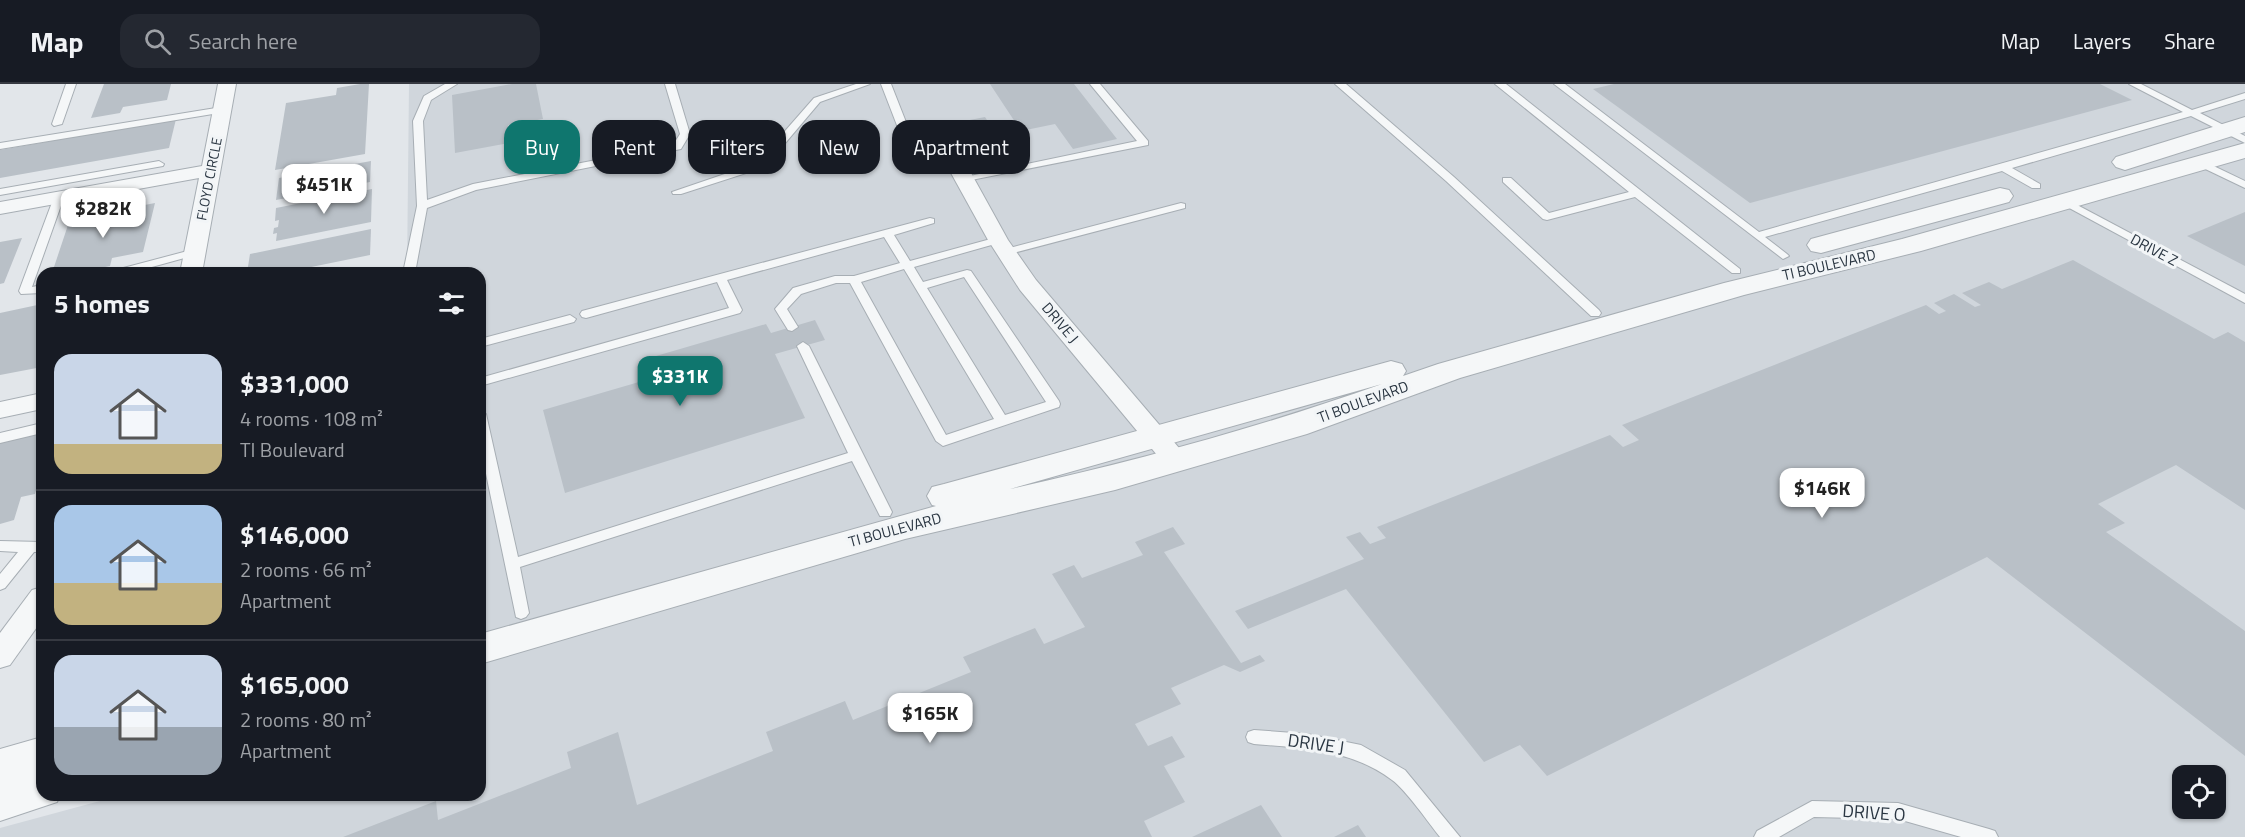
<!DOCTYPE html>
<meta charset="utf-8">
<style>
body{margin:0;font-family:"Titillium Web",sans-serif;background:#242831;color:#f1f3f6;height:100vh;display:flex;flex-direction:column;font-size:22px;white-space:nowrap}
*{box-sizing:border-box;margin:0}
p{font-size:20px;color:#9ea1a6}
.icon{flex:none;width:33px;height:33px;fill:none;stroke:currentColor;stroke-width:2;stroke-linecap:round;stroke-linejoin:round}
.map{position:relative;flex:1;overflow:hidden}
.sheet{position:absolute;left:36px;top:183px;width:450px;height:534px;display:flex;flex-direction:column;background:#171b24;border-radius:18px;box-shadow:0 2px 4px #0004}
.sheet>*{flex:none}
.top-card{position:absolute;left:504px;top:36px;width:570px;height:54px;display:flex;gap:12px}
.buttons{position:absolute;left:2172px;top:681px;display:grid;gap:12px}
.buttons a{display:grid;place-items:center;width:54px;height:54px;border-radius:12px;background:#171b24;box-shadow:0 2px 4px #0004;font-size:30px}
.price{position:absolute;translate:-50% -51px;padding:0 14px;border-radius:12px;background:#fff;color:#222;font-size:20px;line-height:39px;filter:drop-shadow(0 2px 3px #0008)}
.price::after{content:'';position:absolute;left:50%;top:36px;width:18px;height:14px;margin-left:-9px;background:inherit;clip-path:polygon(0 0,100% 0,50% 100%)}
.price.on{background:#0f766e;color:#fff}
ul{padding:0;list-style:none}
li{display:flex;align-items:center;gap:18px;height:150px;padding:0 18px}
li+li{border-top:2px solid #363941}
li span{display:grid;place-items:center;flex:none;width:168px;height:120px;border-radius:18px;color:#555}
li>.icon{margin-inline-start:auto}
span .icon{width:72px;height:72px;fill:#fffc;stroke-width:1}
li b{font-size:26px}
h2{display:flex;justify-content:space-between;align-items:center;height:72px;padding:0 18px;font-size:26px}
.chip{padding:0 21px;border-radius:18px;background:#171b24;box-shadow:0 2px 4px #0004;font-size:21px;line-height:54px}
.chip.on{background:#0f766e;color:#fff}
header{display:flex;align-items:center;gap:36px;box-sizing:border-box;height:84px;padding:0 30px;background:#171b24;border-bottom:2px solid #363941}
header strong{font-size:28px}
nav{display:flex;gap:33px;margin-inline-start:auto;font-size:21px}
.search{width:420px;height:54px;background:#242831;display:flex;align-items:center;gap:15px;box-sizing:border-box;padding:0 21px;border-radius:18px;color:#9ea1a6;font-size:22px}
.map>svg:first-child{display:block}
.built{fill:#d0d6dc;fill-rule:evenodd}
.building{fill:#b9c0c7}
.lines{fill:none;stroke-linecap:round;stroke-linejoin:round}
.service-casing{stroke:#a7aeb4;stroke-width:2}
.minor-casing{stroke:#a7aeb4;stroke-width:2}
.tertiary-casing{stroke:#a7aeb4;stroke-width:2}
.service{fill:#f5f7f8;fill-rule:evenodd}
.minor{fill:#f5f7f8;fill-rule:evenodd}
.tertiary{fill:#f5f7f8;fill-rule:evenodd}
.labels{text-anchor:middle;stroke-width:6;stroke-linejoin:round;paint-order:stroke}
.far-street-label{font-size:14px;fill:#2a3642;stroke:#f2f5f7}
.street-label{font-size:15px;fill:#2a3642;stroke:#f2f5f7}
.near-street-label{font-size:18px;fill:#2a3642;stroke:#f2f5f7}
</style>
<header>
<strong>Map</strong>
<div class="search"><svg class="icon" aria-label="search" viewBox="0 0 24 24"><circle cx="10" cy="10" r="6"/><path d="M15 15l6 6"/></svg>Search here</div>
<nav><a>Map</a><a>Layers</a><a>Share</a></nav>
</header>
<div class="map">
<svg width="2245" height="753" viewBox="0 0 2245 753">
<rect width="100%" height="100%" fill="#e2e6ea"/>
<!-- built -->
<path class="built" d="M409 0H2245V753H0V744L122 711H480V189H407ZM2182 692H2216V724H2182Z"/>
<!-- building -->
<g class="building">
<path d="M104 0H171L167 16 123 23 120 29 91 34Z"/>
<path d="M360 0H369L365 70 275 86 286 19 336 11 337 4Z"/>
<path d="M512 0H536L543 35 508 41 509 59 455 69 452 11Z"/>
<path d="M990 0H1074L1117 55 1073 65 1055 40 1021 47Z"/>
<path d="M1614 0H2100L2132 16 1750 119 1593 5Z"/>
<path d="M985 33 994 47 970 52 979 67 940 75 924 45Z"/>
<path d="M176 35 169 64 0 94V66Z"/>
<path d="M371 77 370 98 276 116 279 94Z"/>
<path d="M372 105 371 138 276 157 277 149 273 150 274 144 278 143 279 136 275 137 276 124Z"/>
<path d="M155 119 143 168 112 174 110 182 76 189H52L70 135 124 123V125Z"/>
<path d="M2245 128V182L2187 152Z"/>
<path d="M371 145 370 171 282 189H247L250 170Z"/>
<path d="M22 154 4 199 0 200V158Z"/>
<path d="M2073 176 2214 255 2228 248 2245 258V426L2176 381 2098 420 2125 439 2106 448 2245 547V672L1987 473 1547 692 1520 661 1484 678 1346 505 1248 545 1235 527 1364 475 1346 453 1360 448 1370 460 1386 454 1377 443 1610 351 1623 363 1639 356 1622 341 1926 221 1939 230 1946 227 1934 219 1954 210 1975 223 1981 221 1962 209 1989 198 2002 205Z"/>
<path d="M42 220V283L0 291V229Z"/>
<path d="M815 236 825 256 775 270 805 334 565 409 543 326 663 291 656 272 766 240 771 249Z"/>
<path d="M42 346V385L35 410 21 413 14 436 0 440V355Z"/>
<path d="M1173 443 1185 460 1164 468 1241 579 1260 571 1265 577 1240 588 1224 581 1171 604 1181 620 1135 640 1148 662 1172 652 1185 673 1164 682 1185 718 1144 737 1152 753H343L436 717 438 736 571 684 567 668 618 648 637 721 773 667 766 648 845 617 853 636 971 588 963 573 1035 544 1044 560 1085 543 1052 490 1074 481 1082 494 1143 471 1135 458Z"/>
<path d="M1261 721 1282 753H1192Z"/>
<path d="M1358 741 1366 753H1334Z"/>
</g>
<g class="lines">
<defs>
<g id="service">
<path d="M66 0H76L62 40 54 42 52 40Z"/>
<path d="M445 0H457L431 16 423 37 427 116 473 100 673 61 680 50 665 0H675L690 50 681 65 476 106 427 124 415 189H403L417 122 413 37 424 12Z"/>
<path d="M856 0H870L820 18 765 83 681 110H673L672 108 757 79 814 14Z"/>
<path d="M881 0H891L915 61 931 79 965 87V91L923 83 905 62Z"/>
<path d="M1090 0H1100L1148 57V61L961 98V94L965 93 1137 57Z"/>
<path d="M1335 0H1346L1454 93 1599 226 1601 229 1599 232H1591L1446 97Z"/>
<path d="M1495 0H1506L1740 185V189H1732L1635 113 1547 136 1543 135 1503 98V94H1511L1549 129 1629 108Z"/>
<path d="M1554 0H1565L1759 148 2183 28 2129 0H2141L2192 26 2245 9V15L2200 29 2245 52V59L2191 32 2012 84 2040 100V104H2032L2002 87 1765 153 1787 170 1789 172 1783 175Z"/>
<path d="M222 23 227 26 225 28 0 65V59Z"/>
<path d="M2201 76 2245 97V104L2197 81 2196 79Z"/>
<path d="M159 77 164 80 163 82 0 111V105Z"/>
<path d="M59 110 64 113 32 203 42 201V209L21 210 19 207 54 113Z"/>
<path d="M2064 114 2245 210V219L2060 119 2059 117Z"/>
<path d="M1181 119 1185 120V124L1006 171 1000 168 1002 166Z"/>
<path d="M930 134 934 135V139L894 151 910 177 998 153 1004 156 1002 158 914 183 923 198 967 186 971 187 1059 317 1060 320 1059 323 943 362 936 357 850 199H836L801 210 787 225 798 243 792 247 788 246 775 225 793 204 835 192H854L900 179 884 153 727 196 742 226 740 229 480 302V294L729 224 717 198 586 234 582 233 580 230 582 227ZM904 185 994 335 946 351 861 198ZM964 193 1046 318 1005 331 927 204Z"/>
<path d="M195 165 199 166V170L130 189H110L112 187Z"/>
<path d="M570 231 576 235 574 238 480 263V255Z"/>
<path d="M803 258 809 262 892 428 890 432H880L852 377 520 483 529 529 526 533 521 535 516 533 480 361V326L486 330 518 473 848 369 797 262Z"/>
<path d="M42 339V349L0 359V349Z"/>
<path d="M0 457 42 458V468H34L5 504 0 506V490L18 468 0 467Z"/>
<path d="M1254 646 1307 650 1361 661 1405 686 1460 753H1440C1428 738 1406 706 1392 696 1351 665 1303 664 1254 660L1248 658 1246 653 1248 648Z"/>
<path d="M1812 717 1898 719 1989 745 1995 747 1998 753H1961L1898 735 1814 733 1779 753H1754L1757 747Z"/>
</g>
<g id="minor">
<path d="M218 0H236L202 189H180L199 94 0 130V118L202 82Z"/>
<path d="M961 83 971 89 1008 156 1036 196 1185 371 1189 377 1185 383 1176 386 1167 383 1020 206 988 156 951 89Z"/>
<path d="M42 309V325L0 334V318Z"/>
<path d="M42 503V536L10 581 0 584V549L32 506Z"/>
</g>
<g id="tertiary">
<path d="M2245 33V48L2125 86 2116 83 2112 78 2116 73Z"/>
<path d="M2245 59V74L1921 167 1744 211 1460 294 1307 350 1115 406 905 455 480 580V550L936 422 932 421 927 412 932 403 944 400 1391 277 1402 280 1406 287 1403 292 1438 280 1724 199 1902 155ZM1382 300C1260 343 1137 377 1010 405Z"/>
<path d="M2000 104 2009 106 2013 112 2009 118 1821 169 1811 167 1807 161 1811 155Z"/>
<path d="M42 653V711H60L57 718 0 737V665Z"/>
</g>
</defs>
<!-- service casing -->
<use href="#service" class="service-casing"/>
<!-- minor casing -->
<use href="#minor" class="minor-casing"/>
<!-- tertiary casing -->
<use href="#tertiary" class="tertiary-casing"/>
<!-- service -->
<use href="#service" class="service"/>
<!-- minor -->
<use href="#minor" class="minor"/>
<!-- tertiary -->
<use href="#tertiary" class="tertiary"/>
</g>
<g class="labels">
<!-- far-street labels -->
<g class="far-street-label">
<text transform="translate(209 95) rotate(-79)" y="5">FLOYD CIRCLE</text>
</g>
<!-- street labels -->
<g class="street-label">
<text transform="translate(2154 166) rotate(28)" y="5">DRIVE Z</text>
<text transform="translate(1829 181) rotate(-13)" y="5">TI BOULEVARD</text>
<text transform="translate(1060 239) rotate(50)" y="5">DRIVE J</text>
<text transform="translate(1363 318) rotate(-20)" y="5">TI BOULEVARD</text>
<text transform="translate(895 446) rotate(-15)" y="5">TI BOULEVARD</text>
</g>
<!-- near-street labels -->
<g class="near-street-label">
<text transform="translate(1316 660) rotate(8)" y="6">DRIVE J</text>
<text transform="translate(1874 729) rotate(4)" y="6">DRIVE O</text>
</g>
</g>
</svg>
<div class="buttons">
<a><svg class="icon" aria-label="locate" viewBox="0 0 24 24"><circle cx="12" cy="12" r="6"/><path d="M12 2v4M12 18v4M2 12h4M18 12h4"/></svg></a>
</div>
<b class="price" style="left:324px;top:131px">$451K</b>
<b class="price" style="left:103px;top:155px">$282K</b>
<b class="price on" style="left:680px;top:323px">$331K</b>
<b class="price" style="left:1822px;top:435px">$146K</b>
<b class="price" style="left:930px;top:660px">$165K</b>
<div class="top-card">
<a class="chip on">Buy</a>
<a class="chip">Rent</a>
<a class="chip">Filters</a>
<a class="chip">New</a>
<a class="chip">Apartment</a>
</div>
<section class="sheet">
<h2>5 homes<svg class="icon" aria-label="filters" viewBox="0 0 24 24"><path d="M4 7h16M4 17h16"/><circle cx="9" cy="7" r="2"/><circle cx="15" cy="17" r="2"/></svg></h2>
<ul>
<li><span style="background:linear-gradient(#c9d6e8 75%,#c2b280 0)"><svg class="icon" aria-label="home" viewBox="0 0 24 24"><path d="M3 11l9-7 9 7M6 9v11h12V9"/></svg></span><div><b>$331,000</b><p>4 rooms · 108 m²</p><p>TI Boulevard</p></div></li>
<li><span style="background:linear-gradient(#a9c7e8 65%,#c2b280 0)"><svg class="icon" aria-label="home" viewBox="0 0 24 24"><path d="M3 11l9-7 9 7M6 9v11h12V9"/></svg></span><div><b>$146,000</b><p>2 rooms · 66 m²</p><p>Apartment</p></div></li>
<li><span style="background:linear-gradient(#c9d6e8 60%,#9aa5b1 0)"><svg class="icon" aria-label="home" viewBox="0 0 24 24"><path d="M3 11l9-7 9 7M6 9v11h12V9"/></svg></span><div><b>$165,000</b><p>2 rooms · 80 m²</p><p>Apartment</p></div></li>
</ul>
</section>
</div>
